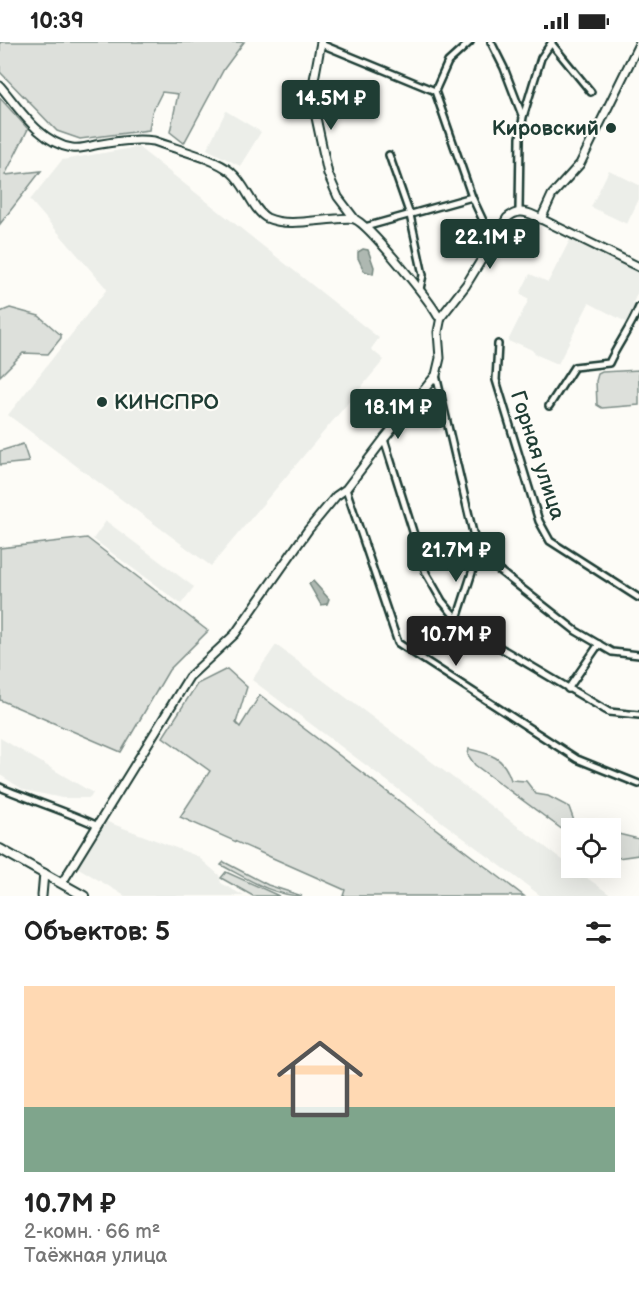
<!DOCTYPE html>
<html lang="ru">
<meta charset="utf-8">
<style>
body{margin:0;font-family:"Balsamiq Sans",sans-serif;background:#f6f6f6;color:#222;height:100vh;display:flex;flex-direction:column;font-size:22px;white-space:nowrap}
*{box-sizing:border-box;margin:0}
p{font-size:20px;color:#767676}
.icon{flex:none;width:33px;height:33px;fill:none;stroke:currentColor;stroke-width:2;stroke-linecap:round;stroke-linejoin:round}
.map{position:relative;height:854px;overflow:hidden}
.details{display:flex;flex-direction:column;background:#fff;flex:1}
.details>*{flex:none}
.fabs{position:absolute;left:561px;top:776px;display:grid;gap:12px}
.fabs a{display:grid;place-items:center;width:60px;height:60px;border-radius:0px;background:#fff;box-shadow:0 6px 24px #0002;font-size:30px}
.price{position:absolute;translate:-50% -51px;padding:0 14px;border-radius:6px;background:#1f3d34;color:#fff;font-size:20px;line-height:39px;filter:drop-shadow(0 2px 3px #0008)}
.price::after{content:'';position:absolute;left:50%;top:36px;width:18px;height:14px;margin-left:-9px;background:inherit;clip-path:polygon(0 0,100% 0,50% 100%)}
.price.on{background:#222;color:#fff}
ul{padding:0;list-style:none}
li{display:grid;align-content:center;gap:12px;height:318px;padding:0 24px}
li+li{border-top:2px solid #e0e0e0}
li span{display:grid;place-items:center;height:186px;border-radius:0px;color:#555}
li>.icon{margin-inline-start:auto}
span .icon{width:108px;height:108px;fill:#fffc;stroke-width:1}
li b{font-size:26px}
h2{display:flex;justify-content:space-between;align-items:center;height:72px;padding:0 24px;font-size:26px}
.status{display:flex;justify-content:space-between;align-items:center;height:42px;padding:0 30px;background:#fff;direction:ltr}
.status svg{height:16px;fill:currentColor}
.map>svg:first-child{display:block}
.built{fill:#eceee9}
.green{fill:#dde0db;stroke:#7e8e88;stroke-width:1.5}
.water{fill:#aeb8b1;stroke:#75877f;stroke-width:1.5}
.lines{fill:none;stroke-linecap:round;stroke-linejoin:round}
.street-casing{stroke:#1f3d34;stroke-width:10}
.secondary-casing{stroke:#1f3d34;stroke-width:11}
.primary-casing{stroke:#1f3d34;stroke-width:12}
.street{stroke:#fdfcf7;stroke-width:5}
.secondary{stroke:#fdfcf7;stroke-width:7}
.primary{stroke:#fdfcf7;stroke-width:8}
.poi-dot{fill:#1f3d34;stroke:#fdfcf7;stroke-width:2}
.labels{text-anchor:middle;stroke-width:4.5;stroke-linejoin:round;paint-order:stroke}
.poi-label{font-size:21px;font-weight:bold;fill:#1f3d34;stroke:#fdfcf7;text-anchor:end}
.street-label{font-size:21px;fill:#1f3d34;stroke:#fdfcf7}
</style>
<div class="status"><b>10:39</b><svg viewBox="0 0 49 12"><path d="M0 12V9h3v3zM5 12V6h3v6zM10 12V3h3v9zM15 12V0h3v12zM26 1h20v11H26zM47 4h2v5h-2z"/></svg></div>
<div class="map">
<svg width="639" height="854" viewBox="0 0 639 854">
<rect width="100%" height="100%" fill="#fdfcf7"/>
<filter id="ink" filterUnits="userSpaceOnUse"><feTurbulence type="fractalNoise" baseFrequency=".0167" numOctaves="2"/><feDisplacementMap in="SourceGraphic" scale="12" xChannelSelector="R" yChannelSelector="G"/><feConvolveMatrix kernelMatrix="1 2 1 2 8 2 1 2 1" color-interpolation-filters="sRGB"/></filter>
<g filter="url(#ink)">
<!-- built -->
<g class="built">
<path d="M226 69 261 90 240 124 207 107Z"/>
<path d="M138 105 379 296 371 307 384 318 211 524 8 373 107 247 30 158 62 118Z"/>
<path d="M609 128 639 143V157L627 182 591 165Z"/>
<path d="M571 196 639 229V247L633 261 638 264 628 281 589 261 558 322 537 313 532 308 517 301 515 302 508 299 529 257 520 252 530 232 548 240Z"/>
<path d="M106 479 194 545 181 562 93 497Z"/>
<path d="M276 603 572 825 612 854H541L252 638Z"/>
<path d="M0 696 93 751 90 756H62L24 748 0 733Z"/>
<path d="M105 779 197 814 219 833 221 841 244 854H125L77 825Z"/>
</g>
<!-- green -->
<g class="green">
<path d="M0 0H244L224 27 184 101 170 90 178 52 162 50 152 70 149 88 80 97 57 89 0 30Z"/>
<path d="M0 56 28 87 5 133 41 129 0 182Z"/>
<path d="M10 266 39 274 61 293V296L48 312 23 311 0 334V270Z"/>
<path d="M639 328V363L602 366 597 363 596 339 598 332 602 330Z"/>
<path d="M23 402 29 420 0 423V409Z"/>
<path d="M87 496 208 589 169 628 121 710 0 658V506Z"/>
<path d="M227 627 247 645 236 681 240 685 260 653 524 854H343L345 848 180 775 210 729 163 695 197 642Z"/>
<path d="M469 707C491 712 504 715 511 738L526 739 536 752 548 754 569 765 574 779 596 786H572L571 794 475 723 468 713Z"/>
<path d="M610 790 639 797 638 813 611 817Z"/>
<path d="M224 820 268 843 302 854C273 854 246 836 221 823Z"/>
<path d="M226 830 279 854H253L221 836Z"/>
</g>
<!-- water -->
<g class="water">
<path d="M363 207 368 208 374 225 373 232 364 229 358 216V210Z"/>
<path d="M313 539 329 557 327 562 321 563 309 542Z"/>
</g>
<g class="lines">
<defs>
<g id="street">
<path d="M470 0 448 20 435 49 472 155 493 200"/>
<path d="M491 0 504 26 522 73"/>
<path d="M551 1 591 50"/>
<path d="M321 2 435 49"/>
<path d="M389 113 410 173 423 233 420 247"/>
<path d="M519 169 520 96 523 75 541 16 552 0"/>
<path d="M365 185 472 155"/>
<path d="M498 302 496 338 539 479 550 499 639 556"/>
<path d="M436 333 478 512 576 589 612 610 639 613"/>
<path d="M549 364 574 325 609 321C618 302 631 285 639 265"/>
<path d="M384 397 426 531 442 559 457 577 482 595 609 670 639 673"/>
<path d="M346 447 398 601 577 717 639 742"/>
<path d="M457 577 478 512"/>
<path d="M568 647 599 602"/>
<path d="M0 745C32 759 66 769 98 784"/>
</g>
<g id="secondary">
<path d="M321 0 313 43 314 66 328 132 338 155 354 176"/>
<path d="M0 44C19 66 40 101 72 106 79 107 88 105 95 103 114 100 135 96 154 99 175 107 215 116 231 130 246 142 253 169 267 176 287 185 315 178 336 177 341 177 349 175 354 177 368 181 429 258 438 274L441 275"/>
<path d="M541 177 552 153 580 122 639 2"/>
<path d="M441 275 466 243 507 176C517 168 524 169 535 174L639 225"/>
<path d="M62 841 189 635 235 592 308 488 336 454 346 447 384 397 436 333 440 316 438 290 441 275"/>
<path d="M42 854 44 831"/>
</g>
<path id="primary" d="M0 807 84 854"/>
</defs>
<!-- street casing -->
<use href="#street" class="street-casing"/>
<!-- secondary casing -->
<use href="#secondary" class="secondary-casing"/>
<!-- primary casing -->
<use href="#primary" class="primary-casing"/>
<!-- street -->
<use href="#street" class="street"/>
<!-- secondary -->
<use href="#secondary" class="secondary"/>
<!-- primary -->
<use href="#primary" class="primary"/>
</g>
</g>
<!-- markers -->
<g class="poi-dot">
<circle cx="611" cy="86" r="6"/>
<circle cx="102" cy="360" r="6"/>
</g>
<g class="labels">
<!-- poi labels -->
<g class="poi-label">
<text x="599" y="93">Кировский</text>
<text x="114" y="367" text-anchor="start">КИНСПРО</text>
</g>
<!-- street labels -->
<g class="street-label">
<text transform="translate(538 413) rotate(72)" y="7">Горная улица</text>
</g>
</g>
</svg>
<div class="fabs">
<a><svg class="icon" aria-label="locate" viewBox="0 0 24 24"><circle cx="12" cy="12" r="6"/><path d="M12 2v4M12 18v4M2 12h4M18 12h4"/></svg></a>
</div>
<b class="price" style="left:331px;top:89px">14.5M ₽</b>
<b class="price" style="left:490px;top:228px">22.1M ₽</b>
<b class="price" style="left:398px;top:398px">18.1M ₽</b>
<b class="price" style="left:456px;top:541px">21.7M ₽</b>
<b class="price on" style="left:456px;top:625px">10.7M ₽</b>
</div>
<section class="details">
<h2>Объектов: 5<svg class="icon" aria-label="filters" viewBox="0 0 24 24"><path d="M4 7h16M4 17h16"/><circle cx="9" cy="7" r="2"/><circle cx="15" cy="17" r="2"/></svg></h2>
<ul>
<li><span style="background:linear-gradient(#ffd9b3 65%,#7fa58c 0)"><svg class="icon" aria-label="home" viewBox="0 0 24 24"><path d="M3 11l9-7 9 7M6 9v11h12V9"/></svg></span><div><b>10.7M ₽</b><p>2-комн. · 66 m²</p><p>Таёжная улица</p></div></li>
</ul>
</section>
